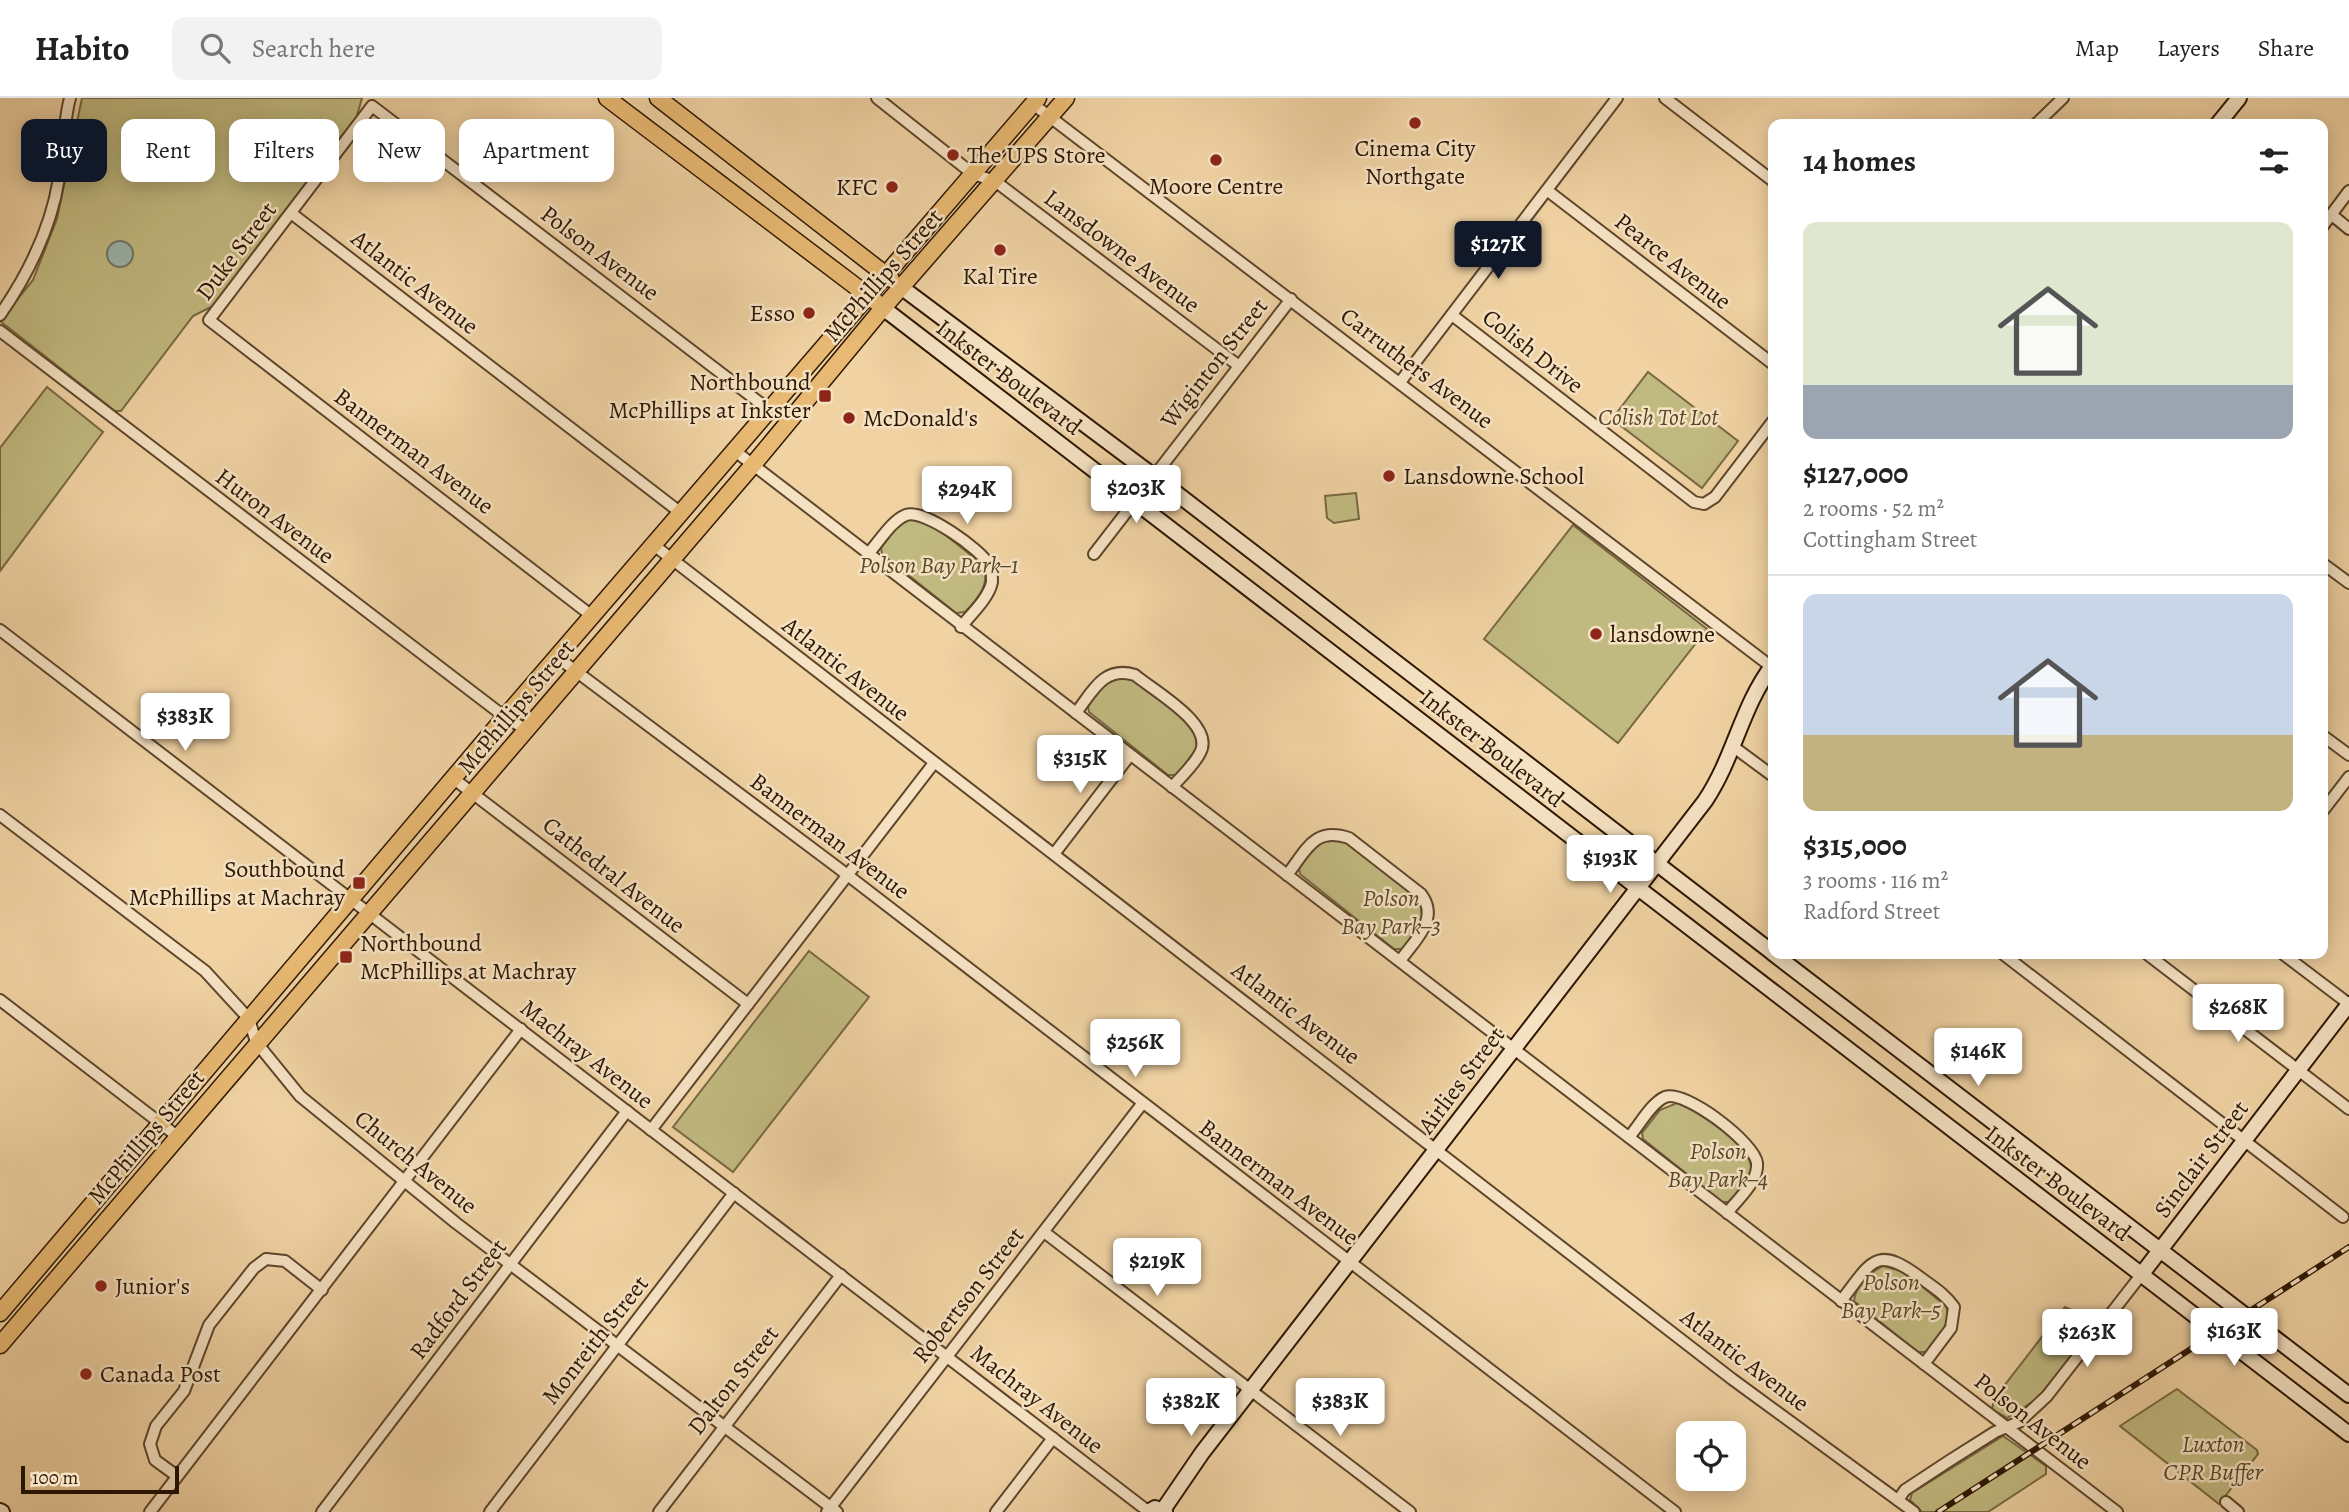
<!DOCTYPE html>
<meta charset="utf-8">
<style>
body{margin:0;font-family:Alegreya,serif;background:#f2f2f2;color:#222;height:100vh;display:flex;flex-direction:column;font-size:26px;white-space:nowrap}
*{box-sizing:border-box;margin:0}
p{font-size:23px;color:#767676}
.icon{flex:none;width:38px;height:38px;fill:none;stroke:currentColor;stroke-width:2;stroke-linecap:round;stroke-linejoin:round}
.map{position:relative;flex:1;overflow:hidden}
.drawer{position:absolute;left:1768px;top:21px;width:560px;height:840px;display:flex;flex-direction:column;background:#fff;border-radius:14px;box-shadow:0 4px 18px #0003}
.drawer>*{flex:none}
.hud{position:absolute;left:21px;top:21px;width:665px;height:63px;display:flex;gap:14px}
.buttons{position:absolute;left:1676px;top:1323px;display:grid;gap:14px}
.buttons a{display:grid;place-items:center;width:70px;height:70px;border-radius:14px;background:#fff;box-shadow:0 4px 18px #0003;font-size:35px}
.scale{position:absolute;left:21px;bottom:18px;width:158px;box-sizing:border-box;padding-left:7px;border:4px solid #2d1703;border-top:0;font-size:19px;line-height:24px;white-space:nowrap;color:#2d1703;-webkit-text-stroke:5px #f5e2c3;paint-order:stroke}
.price{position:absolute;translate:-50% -60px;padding:0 16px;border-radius:7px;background:#fff;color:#222;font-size:23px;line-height:46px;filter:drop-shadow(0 2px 4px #0008)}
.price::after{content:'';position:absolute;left:50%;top:42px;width:21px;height:16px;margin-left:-10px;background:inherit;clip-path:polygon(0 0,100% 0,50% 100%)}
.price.current{background:#111827;color:#fff}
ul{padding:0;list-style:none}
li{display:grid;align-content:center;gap:14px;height:371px;padding:0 35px}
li+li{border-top:2px solid #e0e0e0}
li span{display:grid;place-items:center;height:217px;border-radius:14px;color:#555}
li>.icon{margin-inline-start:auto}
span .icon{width:126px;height:126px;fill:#fffc;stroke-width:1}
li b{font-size:30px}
h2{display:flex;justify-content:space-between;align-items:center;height:84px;padding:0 35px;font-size:30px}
.pill{padding:0 24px;border-radius:14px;background:#fff;box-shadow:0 4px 18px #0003;font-size:24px;line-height:63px}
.pill.current{background:#111827;color:#fff}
header{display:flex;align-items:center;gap:42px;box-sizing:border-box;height:98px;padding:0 35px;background:#fff;border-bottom:2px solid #e0e0e0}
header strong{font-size:33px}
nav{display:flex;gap:38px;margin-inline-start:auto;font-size:24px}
.search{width:490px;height:63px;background:#f2f2f2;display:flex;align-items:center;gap:18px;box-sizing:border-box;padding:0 24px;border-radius:14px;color:#767676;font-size:26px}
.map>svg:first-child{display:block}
.green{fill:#c1ba80;stroke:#776842;stroke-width:2}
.water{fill:#9bb6ab;stroke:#6f7668;stroke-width:2}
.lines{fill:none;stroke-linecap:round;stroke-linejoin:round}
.street-casing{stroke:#5e462b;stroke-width:14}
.secondary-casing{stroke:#2d1703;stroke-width:18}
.primary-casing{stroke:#2d1703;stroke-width:19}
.street{stroke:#f5e2c3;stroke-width:10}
.secondary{stroke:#f5e2c3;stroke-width:14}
.primary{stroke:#e8b972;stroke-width:16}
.rail-casing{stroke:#2d1703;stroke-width:6}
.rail{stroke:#f5e2c3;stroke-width:3.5;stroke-dasharray:10;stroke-linecap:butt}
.poi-dot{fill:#8f2418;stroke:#f5e2c3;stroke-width:2.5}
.labels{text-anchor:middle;stroke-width:5;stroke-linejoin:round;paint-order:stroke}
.poi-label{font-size:24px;fill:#2d1703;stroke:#f5e2c3;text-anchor:start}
.street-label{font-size:24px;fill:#2d1703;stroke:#f5e2c3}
.park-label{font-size:24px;font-style:italic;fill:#594828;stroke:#f5e2c3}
</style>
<header>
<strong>Habito</strong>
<div class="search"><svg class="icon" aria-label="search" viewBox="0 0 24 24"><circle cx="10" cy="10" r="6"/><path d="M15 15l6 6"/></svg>Search here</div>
<nav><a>Map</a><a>Layers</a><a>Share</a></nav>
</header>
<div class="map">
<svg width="2349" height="1414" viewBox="0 0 2349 1414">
<rect width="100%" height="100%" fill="#f0d2a3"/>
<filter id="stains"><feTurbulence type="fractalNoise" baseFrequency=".00286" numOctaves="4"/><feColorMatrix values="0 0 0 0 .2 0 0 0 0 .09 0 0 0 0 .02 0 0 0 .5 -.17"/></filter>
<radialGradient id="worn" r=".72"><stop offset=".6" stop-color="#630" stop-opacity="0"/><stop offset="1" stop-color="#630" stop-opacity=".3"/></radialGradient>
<!-- green -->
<g class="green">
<path d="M82 0H362L356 21 215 207 193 218 121 313H115L0 223 33 182 57 121Z"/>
<path d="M1648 274 1738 343 1702 390 1612 321Z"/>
<path d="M47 289 103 334 0 473V350Z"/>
<path d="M1356 395 1359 421 1334 425 1327 420 1325 398Z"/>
<path d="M911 420 929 424 982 466C992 484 978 501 965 514L956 515 882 456 881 450 899 427Z"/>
<path d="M1573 427 1707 531 1618 645 1484 541Z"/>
<path d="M1118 578 1136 582 1194 628 1197 650 1177 677H1168L1089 614 1088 608 1106 585Z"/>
<path d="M1329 740 1347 745 1420 802 1423 824 1403 851H1394L1300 776 1299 770 1317 747Z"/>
<path d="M809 853 869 899 733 1074 673 1029Z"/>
<path d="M1677 1005C1697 1012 1754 1050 1751 1072 1750 1084 1738 1095 1731 1104H1722L1643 1041 1642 1035 1660 1012Z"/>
<path d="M1883 1168 1904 1174 1946 1208C1952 1227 1939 1239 1928 1254H1918L1854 1203C1855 1189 1870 1174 1883 1168Z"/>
<path d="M2065 1209 2076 1214 2093 1232 2037 1301 2007 1320 1992 1311 1994 1301Z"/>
<path d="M2177 1291 2257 1352 2258 1356 2219 1406 2120 1328Z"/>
<path d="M2003 1338 2046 1368V1376L1988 1414H1922L1910 1402 1912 1395Z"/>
</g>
<!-- water -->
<circle class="water" cx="120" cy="156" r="13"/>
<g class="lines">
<defs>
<g id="street">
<path d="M877 0 973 76 995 83 1239 268"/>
<path d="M1665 0 1773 83"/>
<path d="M1033 6 1773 570"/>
<path d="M2036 26 2063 0"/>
<path d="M1548 93 1773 266"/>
<path d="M291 115 681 415"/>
<path d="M2332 117 2349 131"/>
<path d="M2322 129 2349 93"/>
<path d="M0 217C29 175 51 131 59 80 64 54 63 26 70 0"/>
<path d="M1452 217 1694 404 1704 406 1715 399 1773 323"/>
<path d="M0 233 505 619 527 632"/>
<path d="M1401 283 1617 0"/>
<path d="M735 353 2117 1414"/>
<path d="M655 448 1732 1281 1914 1414"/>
<path d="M868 456C879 444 891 423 906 417 923 410 982 452 990 468 992 472 992 480 992 484 989 500 971 516 961 529"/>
<path d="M1094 456 1291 201"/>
<path d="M2322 465 2349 485"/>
<path d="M592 518 209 222 372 8 768 311"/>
<path d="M0 532 1149 1414"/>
<path d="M557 559 837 769 1675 1414"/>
<path d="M1076 615C1092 594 1104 567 1135 577 1154 593 1216 627 1200 655 1194 667 1181 679 1172 689"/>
<path d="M2322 637 2349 657"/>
<path d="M1735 650 1773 678"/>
<path d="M454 681 748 906"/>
<path d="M2322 714 2349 679"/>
<path d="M0 717 205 873 249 921 256 944 300 998 456 1125 837 1414"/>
<path d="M1054 756 1130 657"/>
<path d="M1287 777C1306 753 1314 728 1349 740L1421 796C1440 821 1415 842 1400 863"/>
<path d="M2003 856 2343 1119"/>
<path d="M2147 856 2349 1011"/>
<path d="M2283 856 2349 906"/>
<path d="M0 902 177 1038"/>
<path d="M651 1032 934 665"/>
<path d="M1629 1039C1639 1028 1651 1005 1665 999 1685 991 1755 1045 1757 1065 1759 1083 1738 1101 1727 1115"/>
<path d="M1044 1134 1410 1414"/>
<path d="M1841 1203C1871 1165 1875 1145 1921 1180 1933 1189 1945 1196 1954 1209L1951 1230 1924 1266"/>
<path d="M177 1378 155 1362 150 1346 156 1328 184 1293 209 1227 254 1170 266 1161 285 1163 322 1192"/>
<path d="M1898 1402 1905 1392 1949 1363 1995 1334 2019 1324 2047 1298 2141 1177"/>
<path d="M2226 1404 2238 1414"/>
<path d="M150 1414 521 931"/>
<path d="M322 1414 627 1013"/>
<path d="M490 1414 734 1095"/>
<path d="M659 1414 841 1177"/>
<path d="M827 1414 1142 1006"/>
<path d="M996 1414 1053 1340"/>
</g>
<g id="secondary">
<path d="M2218 26 2239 0"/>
<path d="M901 189 1167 388 1773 855"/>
<path d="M883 210 2349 1336"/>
<path d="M1774 856 2349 1297"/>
<path d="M2141 1177 2349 906"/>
<path d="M1163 1412 1202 1355 1705 703C1735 658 1741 609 1773 567"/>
<path d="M0 1413 2 1414"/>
<path d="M1148 1414 1155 1410 1165 1414"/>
</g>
<g id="primary">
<path d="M607 0 875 203"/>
<path d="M658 0 891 181"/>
<path d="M0 1215 505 619 1038 0"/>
<path d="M0 1247 752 368 883 210 1066 0"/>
</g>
</defs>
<!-- street casing -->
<use href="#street" class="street-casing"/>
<!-- secondary casing -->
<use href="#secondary" class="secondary-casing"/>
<!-- primary casing -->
<use href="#primary" class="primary-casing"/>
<!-- street -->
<use href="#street" class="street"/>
<!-- secondary -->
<use href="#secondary" class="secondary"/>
<!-- primary -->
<use href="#primary" class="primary"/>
<defs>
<path id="rail" d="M1938 1414 2349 1149"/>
</defs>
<!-- rail casing -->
<use href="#rail" class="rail-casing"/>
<!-- rail -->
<use href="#rail" class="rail"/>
</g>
<!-- markers -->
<g class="poi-dot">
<circle cx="1415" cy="25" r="7"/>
<circle cx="953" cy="57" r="7"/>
<circle cx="1216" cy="62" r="7"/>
<circle cx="892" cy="89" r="7"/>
<circle cx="1000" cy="152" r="7"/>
<circle cx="809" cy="215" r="7"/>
<rect x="818" y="291" width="14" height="14" rx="3.5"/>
<circle cx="849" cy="320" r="7"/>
<circle cx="1389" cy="378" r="7"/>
<circle cx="1596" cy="536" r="7"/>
<rect x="352" y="778" width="14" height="14" rx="3.5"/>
<rect x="339" y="852" width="14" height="14" rx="3.5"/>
<circle cx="101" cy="1188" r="7"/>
<circle cx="86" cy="1276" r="7"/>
</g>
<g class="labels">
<!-- poi labels -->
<g class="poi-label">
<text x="1415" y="58" text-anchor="middle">Cinema City<tspan x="1415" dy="28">Northgate</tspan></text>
<text x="967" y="65">The UPS Store</text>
<text x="1216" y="96" text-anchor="middle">Moore Centre</text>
<text x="878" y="97" text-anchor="end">KFC</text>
<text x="1000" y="186" text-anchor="middle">Kal Tire</text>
<text x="795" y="223" text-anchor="end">Esso</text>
<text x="811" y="292" text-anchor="end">Northbound<tspan x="811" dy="28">McPhillips at Inkster</tspan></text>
<text x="863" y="328">McDonald's</text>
<text x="1403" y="386">Lansdowne School</text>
<text x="1610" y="544">lansdowne</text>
<text x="345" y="779" text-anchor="end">Southbound<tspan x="345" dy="28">McPhillips at Machray</tspan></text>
<text x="360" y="853">Northbound<tspan x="360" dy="28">McPhillips at Machray</tspan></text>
<text x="115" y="1196">Junior's</text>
<text x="100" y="1284">Canada Post</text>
</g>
<!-- street labels -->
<g class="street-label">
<text transform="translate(236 153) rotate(-53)" y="8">Duke Street</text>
<text transform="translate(1122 153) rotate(37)" y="8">Lansdowne Avenue</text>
<text transform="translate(600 155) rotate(37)" y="8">Polson Avenue</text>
<text transform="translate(1673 163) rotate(38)" y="8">Pearce Avenue</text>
<text transform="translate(883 177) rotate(-49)" y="8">McPhillips Street</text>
<text transform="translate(415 184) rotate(38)" y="8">Atlantic Avenue</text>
<text transform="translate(1533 253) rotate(38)" y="8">Colish Drive</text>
<text transform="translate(1214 265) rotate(-52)" y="8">Wiginton Street</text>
<text transform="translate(1417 270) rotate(37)" y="8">Carruthers Avenue</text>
<text transform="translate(1009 279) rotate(37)" y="8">Inkster Boulevard</text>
<text transform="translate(414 353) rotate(37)" y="8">Bannerman Avenue</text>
<text transform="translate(275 418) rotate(37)" y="8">Huron Avenue</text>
<text transform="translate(846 571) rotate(38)" y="8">Atlantic Avenue</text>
<text transform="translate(516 609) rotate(-50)" y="8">McPhillips Street</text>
<text transform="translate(1492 650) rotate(38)" y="8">Inkster Boulevard</text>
<text transform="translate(830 738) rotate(37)" y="8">Bannerman Avenue</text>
<text transform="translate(614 777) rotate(38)" y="8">Cathedral Avenue</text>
<text transform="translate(1296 915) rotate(37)" y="8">Atlantic Avenue</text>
<text transform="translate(587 956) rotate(38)" y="8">Machray Avenue</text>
<text transform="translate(1461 982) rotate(-53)" y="8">Airlies Street</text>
<text transform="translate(146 1039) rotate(-50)" y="8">McPhillips Street</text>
<text transform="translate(2201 1061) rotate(-53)" y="8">Sinclair Street</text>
<text transform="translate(416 1064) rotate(39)" y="8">Church Avenue</text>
<text transform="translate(1279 1084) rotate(37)" y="8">Bannerman Avenue</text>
<text transform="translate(2058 1085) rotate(37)" y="8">Inkster Boulevard</text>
<text transform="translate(968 1197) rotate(-52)" y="8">Robertson Street</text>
<text transform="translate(458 1201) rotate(-53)" y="8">Radford Street</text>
<text transform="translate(595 1242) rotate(-52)" y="8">Monreith Street</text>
<text transform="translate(1745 1262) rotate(37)" y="8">Atlantic Avenue</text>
<text transform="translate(733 1282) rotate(-52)" y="8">Dalton Street</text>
<text transform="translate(1037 1301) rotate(38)" y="8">Machray Avenue</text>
<text transform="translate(2033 1323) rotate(38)" y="8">Polson Avenue</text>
</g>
<!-- park labels -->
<g class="park-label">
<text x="1658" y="327">Colish Tot Lot</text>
<text x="939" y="475">Polson Bay Park–1</text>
<text x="1391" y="808">Polson<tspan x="1391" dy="28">Bay Park–3</tspan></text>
<text x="1718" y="1061">Polson<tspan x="1718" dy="28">Bay Park–4</tspan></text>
<text x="1891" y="1192">Polson<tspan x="1891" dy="28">Bay Park–5</tspan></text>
<text x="2213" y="1354">Luxton<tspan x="2213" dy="28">CPR Buffer</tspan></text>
</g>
</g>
<rect width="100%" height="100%" filter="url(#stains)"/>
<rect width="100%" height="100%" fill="url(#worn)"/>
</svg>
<div class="buttons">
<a><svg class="icon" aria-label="locate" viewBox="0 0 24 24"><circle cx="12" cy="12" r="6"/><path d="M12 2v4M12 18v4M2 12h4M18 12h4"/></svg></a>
</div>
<div class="scale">100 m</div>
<b class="price current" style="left:1498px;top:183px">$127K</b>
<b class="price" style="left:1136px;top:427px">$203K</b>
<b class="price" style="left:967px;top:428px">$294K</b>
<b class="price" style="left:185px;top:655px">$383K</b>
<b class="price" style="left:1080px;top:697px">$315K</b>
<b class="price" style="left:1610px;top:797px">$193K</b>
<b class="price" style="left:2238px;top:946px">$268K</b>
<b class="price" style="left:1135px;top:981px">$256K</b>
<b class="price" style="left:1978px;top:990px">$146K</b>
<b class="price" style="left:1157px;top:1200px">$219K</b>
<b class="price" style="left:2234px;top:1270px">$163K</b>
<b class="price" style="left:2087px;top:1271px">$263K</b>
<b class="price" style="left:1191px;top:1340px">$382K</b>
<b class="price" style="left:1340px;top:1340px">$383K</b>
<div class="hud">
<a class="pill current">Buy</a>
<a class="pill">Rent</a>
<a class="pill">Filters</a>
<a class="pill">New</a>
<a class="pill">Apartment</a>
</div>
<section class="drawer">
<h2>14 homes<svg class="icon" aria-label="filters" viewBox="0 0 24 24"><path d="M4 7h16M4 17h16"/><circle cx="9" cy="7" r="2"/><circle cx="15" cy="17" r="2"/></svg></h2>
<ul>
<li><span style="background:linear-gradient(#dfe7d0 75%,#9aa5b1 0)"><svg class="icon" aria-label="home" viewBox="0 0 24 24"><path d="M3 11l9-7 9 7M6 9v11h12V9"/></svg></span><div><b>$127,000</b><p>2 rooms · 52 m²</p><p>Cottingham Street</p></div></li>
<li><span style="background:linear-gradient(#c9d6e8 65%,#c2b280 0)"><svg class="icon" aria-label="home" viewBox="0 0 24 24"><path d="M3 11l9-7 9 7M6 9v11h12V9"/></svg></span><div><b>$315,000</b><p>3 rooms · 116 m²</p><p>Radford Street</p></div></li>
</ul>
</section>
</div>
